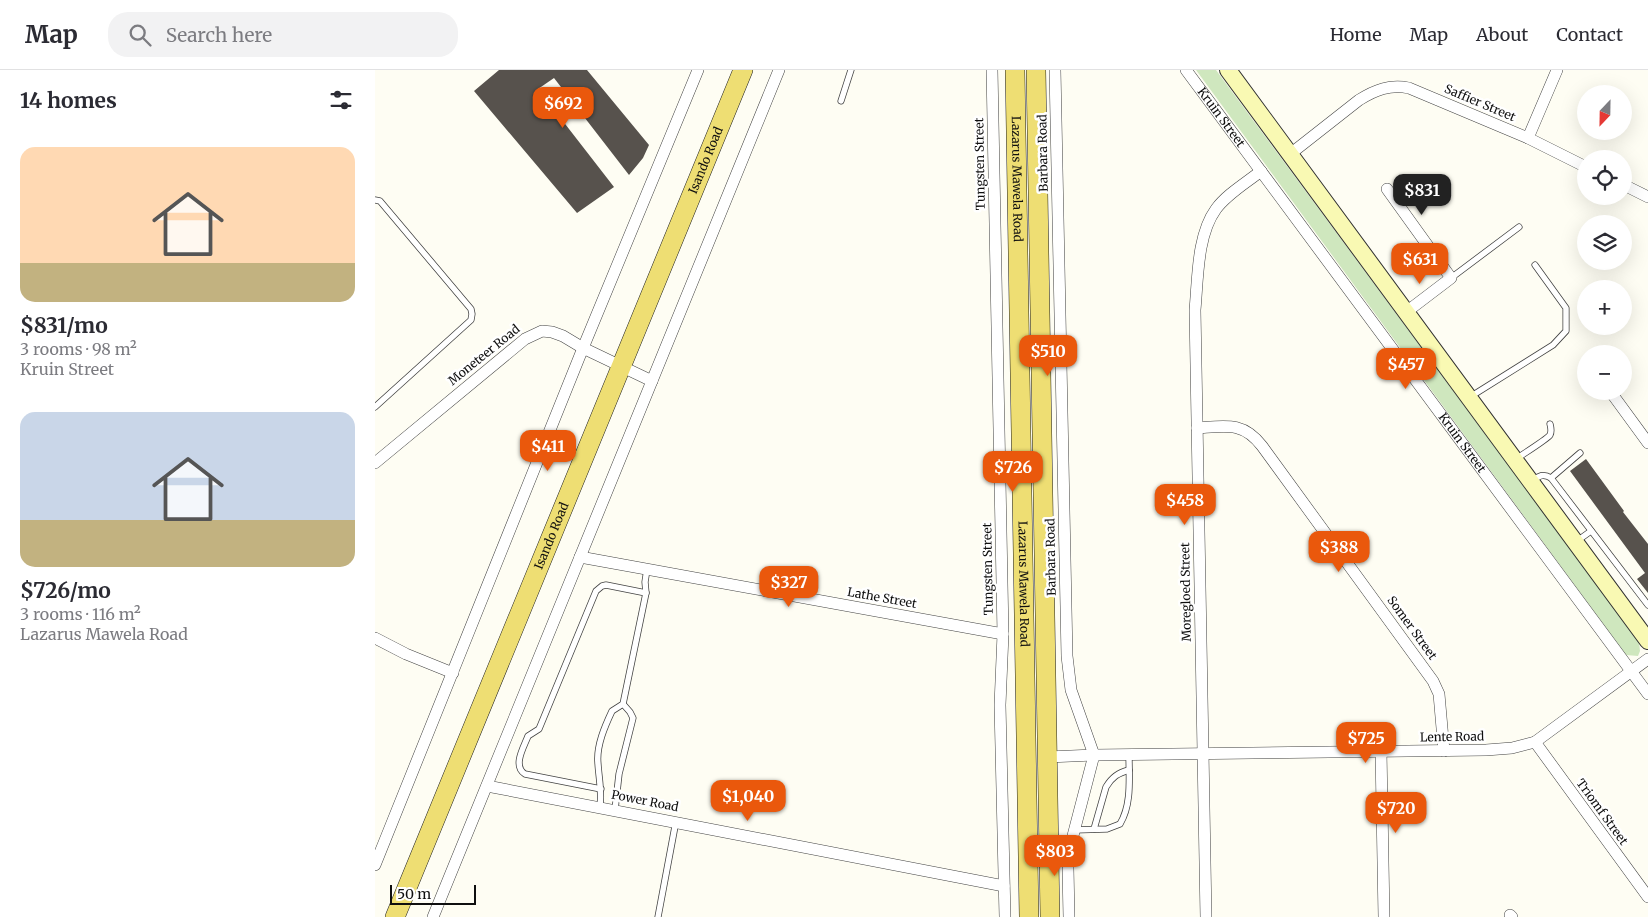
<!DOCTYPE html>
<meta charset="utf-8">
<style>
body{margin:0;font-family:Merriweather,serif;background:#f2f2f3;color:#2b2b33;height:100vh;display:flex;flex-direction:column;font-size:19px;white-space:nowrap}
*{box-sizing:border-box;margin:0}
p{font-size:16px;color:#7c7c81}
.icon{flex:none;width:28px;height:28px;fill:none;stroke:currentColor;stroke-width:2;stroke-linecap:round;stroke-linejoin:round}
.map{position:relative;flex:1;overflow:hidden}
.drawer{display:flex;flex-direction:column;background:#fff;width:375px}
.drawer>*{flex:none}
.needle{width:32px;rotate:202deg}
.fabs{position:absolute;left:1202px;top:15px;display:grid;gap:10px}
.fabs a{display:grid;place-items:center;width:55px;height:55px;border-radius:50%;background:#fff;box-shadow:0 5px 20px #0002;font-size:25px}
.scale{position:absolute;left:15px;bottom:12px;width:86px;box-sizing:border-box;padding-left:5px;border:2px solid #0f0f0f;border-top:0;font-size:14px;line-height:18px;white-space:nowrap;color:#0f0f0f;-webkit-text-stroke:4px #fff;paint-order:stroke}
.price{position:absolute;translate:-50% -42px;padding:0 11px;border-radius:10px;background:#ea580c;color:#fff;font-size:16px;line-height:32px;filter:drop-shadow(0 1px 2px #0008)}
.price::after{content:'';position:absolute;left:50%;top:30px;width:15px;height:11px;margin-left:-8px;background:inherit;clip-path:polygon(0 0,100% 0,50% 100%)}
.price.on{background:#222;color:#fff}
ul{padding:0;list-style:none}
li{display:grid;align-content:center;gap:10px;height:265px;padding:0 20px}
li span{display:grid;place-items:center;height:155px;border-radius:15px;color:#555}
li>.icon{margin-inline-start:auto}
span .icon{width:90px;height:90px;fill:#fffc;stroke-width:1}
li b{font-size:21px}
h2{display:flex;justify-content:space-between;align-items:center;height:60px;padding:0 20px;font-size:21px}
header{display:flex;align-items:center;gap:30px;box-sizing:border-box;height:70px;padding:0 25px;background:#fff;border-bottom:1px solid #e1e1e2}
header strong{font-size:24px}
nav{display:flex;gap:28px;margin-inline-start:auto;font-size:18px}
.search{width:350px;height:45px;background:#f2f2f3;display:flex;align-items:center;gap:12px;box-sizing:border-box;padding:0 18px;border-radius:20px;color:#7c7c81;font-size:19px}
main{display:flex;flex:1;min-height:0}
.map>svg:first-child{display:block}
.green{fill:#cfe7be}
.building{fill:#57524d}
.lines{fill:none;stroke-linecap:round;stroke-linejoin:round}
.lane-casing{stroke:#424242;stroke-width:7}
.street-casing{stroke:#424242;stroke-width:12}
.secondary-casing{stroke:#313131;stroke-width:18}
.primary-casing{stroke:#202020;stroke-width:20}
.lane{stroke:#fff;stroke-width:5.5}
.street{stroke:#fff;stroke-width:11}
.secondary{stroke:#f9f9b3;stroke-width:16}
.primary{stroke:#eede73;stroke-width:19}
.labels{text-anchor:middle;stroke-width:5;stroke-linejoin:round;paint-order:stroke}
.street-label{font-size:12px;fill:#0f0f0f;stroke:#fff}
</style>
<header>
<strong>Map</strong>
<div class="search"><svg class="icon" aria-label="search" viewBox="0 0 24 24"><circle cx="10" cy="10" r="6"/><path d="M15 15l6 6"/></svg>Search here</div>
<nav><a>Home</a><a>Map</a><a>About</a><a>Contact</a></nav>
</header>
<main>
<section class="drawer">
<h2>14 homes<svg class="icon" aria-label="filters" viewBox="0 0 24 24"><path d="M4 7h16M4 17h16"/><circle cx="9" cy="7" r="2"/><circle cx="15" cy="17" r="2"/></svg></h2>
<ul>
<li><span style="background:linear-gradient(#ffd9b3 75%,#c2b280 0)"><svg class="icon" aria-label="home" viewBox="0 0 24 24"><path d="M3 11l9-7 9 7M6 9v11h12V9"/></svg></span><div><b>$831/mo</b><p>3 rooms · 98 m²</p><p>Kruin Street</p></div></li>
<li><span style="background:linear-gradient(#c9d6e8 70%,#c2b280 0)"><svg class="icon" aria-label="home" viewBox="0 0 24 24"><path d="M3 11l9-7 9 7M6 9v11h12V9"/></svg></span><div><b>$726/mo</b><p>3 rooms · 116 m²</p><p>Lazarus Mawela Road</p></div></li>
</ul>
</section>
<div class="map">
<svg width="1273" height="847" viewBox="0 0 1273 847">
<rect width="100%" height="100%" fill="#fefdf3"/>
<!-- green -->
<path class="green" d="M821 0H841L1264 572 1265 581 1263 586 1251 585Z"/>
<!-- building -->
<g class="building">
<path d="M124 0H212L274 75 268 88 254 105 179 8 163 19 239 117 202 143 99 21Z"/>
<path d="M1211 389 1249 441 1248 442 1273 474V523L1262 509 1270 503 1195 401Z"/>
</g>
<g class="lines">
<defs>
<g id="lane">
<path d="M466 31 476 0"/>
<path d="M0 130 5 131 96 239 97 244 96 250 0 337"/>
<path d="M1076 208 1144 157"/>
<path d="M1095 327 1178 275 1191 261V238L1160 195"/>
<path d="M1141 389C1148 384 1171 370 1175 365 1177 361 1176 358 1175 354"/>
<path d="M1176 408 1205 383"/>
<path d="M1157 411C1164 406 1168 403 1176 408L1273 535"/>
<path d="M1202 471 1216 461"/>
<path d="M226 719 150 704C137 696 149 677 153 666L164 659 221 521 227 516 231 515 271 523"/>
<path d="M225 737C227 722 224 709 223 694 221 676 230 656 237 641L248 634 271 523 270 512 272 499"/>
<path d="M240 740 244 704 258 648 255 642 248 634"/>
<path d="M719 759 731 717C737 707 743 703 754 700"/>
<path d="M699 760 732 759 745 754C757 734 754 708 754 685"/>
<path d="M283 847 301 751"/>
</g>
<g id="street">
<path d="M617 0 628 564 625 635 630 847"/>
<path d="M680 0 692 586 696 620 719 685 694 781 693 798 694 847"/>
<path id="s1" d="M811 0 1273 624"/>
<path d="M1153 68 1182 0"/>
<path d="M914 85 984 30C1000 20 1015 14 1034 18L1153 68 1211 97"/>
<path d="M1249 115 1273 127"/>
<path d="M1012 119 1076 208 1030 243"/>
<path d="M1235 321 1273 373"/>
<path d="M822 358C850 356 868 351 887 376L1058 611 1064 624 1069 681"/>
<path d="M0 393 150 269 167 261 177 262 188 266 208 278 277 311"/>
<path d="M205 487 628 564"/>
<path d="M0 568 31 584 78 603"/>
<path d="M1160 672 1273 827"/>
<path d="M1006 681 1009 847"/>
<path d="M673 687 719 685 1111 680 1137 678 1160 672 1273 589"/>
<path d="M112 716 629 816"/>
<path d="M0 795 208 278 323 0"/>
<path d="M1135 845 1137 847"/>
<path d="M58 847 404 0"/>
<path d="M831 847 820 240C823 208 822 165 841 139 852 124 871 113 886 101"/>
</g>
<path id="secondary" d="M853 0 1273 571"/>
<g id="primary">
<path id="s2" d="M640 0 654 847"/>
<path d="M661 0 675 847"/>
<path id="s3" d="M20 847 368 0"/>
</g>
</defs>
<!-- lane casing -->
<use href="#lane" class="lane-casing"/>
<!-- street casing -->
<use href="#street" class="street-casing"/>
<!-- secondary casing -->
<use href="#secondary" class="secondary-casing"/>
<!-- primary casing -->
<use href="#primary" class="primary-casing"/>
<!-- lane -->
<use href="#lane" class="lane"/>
<!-- street -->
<use href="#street" class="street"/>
<!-- secondary -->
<use href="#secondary" class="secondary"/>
<!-- primary -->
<use href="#primary" class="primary"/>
</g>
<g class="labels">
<!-- street labels -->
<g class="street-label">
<text transform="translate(1105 33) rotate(23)" y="4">Saffier Street</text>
<text dy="4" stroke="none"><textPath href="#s1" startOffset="59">Kruin Street</textPath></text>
<text transform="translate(668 83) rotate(-91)" y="4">Barbara Road</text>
<text dy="4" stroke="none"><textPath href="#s3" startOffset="818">Isando Road</textPath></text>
<text transform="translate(605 94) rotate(-91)" y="4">Tungsten Street</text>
<text dy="4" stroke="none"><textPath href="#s2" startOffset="109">Lazarus Mawela Road</textPath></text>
<text transform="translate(109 285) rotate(-39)" y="4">Moneteer Road</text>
<text dy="4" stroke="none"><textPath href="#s1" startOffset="464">Kruin Street</textPath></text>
<text dy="4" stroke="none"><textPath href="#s3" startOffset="412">Isando Road</textPath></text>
<text transform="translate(676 487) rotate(-91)" y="4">Barbara Road</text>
<text transform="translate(613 499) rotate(-91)" y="4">Tungsten Street</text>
<text dy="4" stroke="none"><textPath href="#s2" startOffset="514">Lazarus Mawela Road</textPath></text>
<text transform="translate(811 522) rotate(-91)" y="4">Moregloed Street</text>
<text transform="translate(507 528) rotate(10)" y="4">Lathe Street</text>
<text transform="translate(1037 558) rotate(54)" y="4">Somer Street</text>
<text transform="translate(1077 667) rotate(-1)" y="4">Lente Road</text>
<text transform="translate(270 731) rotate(11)" y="4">Power Road</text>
<text transform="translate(1227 742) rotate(54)" y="4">Triomf Street</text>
</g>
</g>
</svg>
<div class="fabs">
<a><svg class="needle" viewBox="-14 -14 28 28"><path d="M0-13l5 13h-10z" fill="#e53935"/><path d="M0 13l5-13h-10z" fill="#7c7c81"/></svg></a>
<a><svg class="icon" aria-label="locate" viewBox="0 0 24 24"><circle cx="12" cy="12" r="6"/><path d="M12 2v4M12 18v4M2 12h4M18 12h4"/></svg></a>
<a><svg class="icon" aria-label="layers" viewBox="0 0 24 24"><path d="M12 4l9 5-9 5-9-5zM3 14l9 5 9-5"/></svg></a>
<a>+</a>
<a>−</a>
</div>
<div class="scale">50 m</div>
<b class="price" style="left:188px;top:59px">$692</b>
<b class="price on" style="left:1047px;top:146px">$831</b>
<b class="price" style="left:1045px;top:215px">$631</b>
<b class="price" style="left:673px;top:307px">$510</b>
<b class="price" style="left:1031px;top:320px">$457</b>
<b class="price" style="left:173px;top:402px">$411</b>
<b class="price" style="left:638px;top:423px">$726</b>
<b class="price" style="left:810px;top:456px">$458</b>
<b class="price" style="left:964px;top:503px">$388</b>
<b class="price" style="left:414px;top:538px">$327</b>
<b class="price" style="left:991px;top:694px">$725</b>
<b class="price" style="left:373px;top:752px">$1,040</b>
<b class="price" style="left:1021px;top:764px">$720</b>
<b class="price" style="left:680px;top:807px">$803</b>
</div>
</main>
